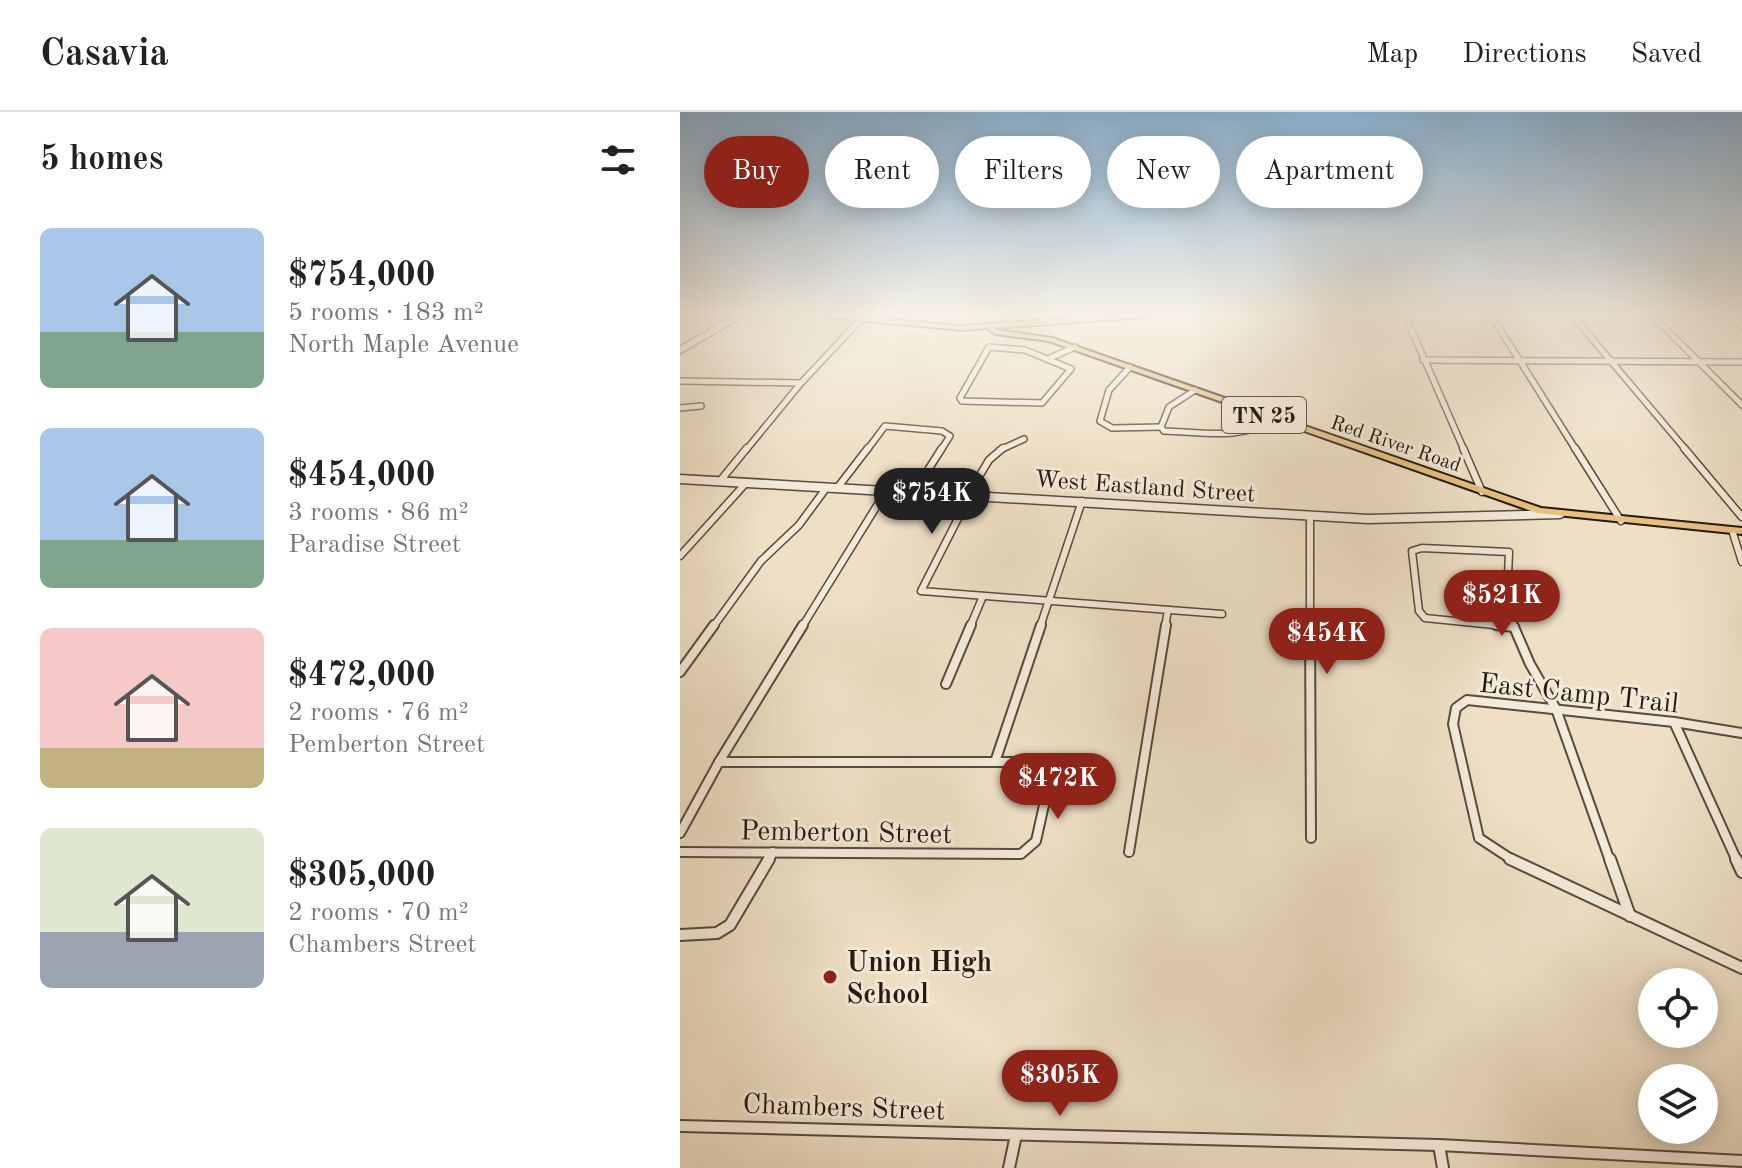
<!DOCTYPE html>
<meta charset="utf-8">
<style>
body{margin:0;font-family:"Old Standard TT",serif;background:#f6f6f6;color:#222;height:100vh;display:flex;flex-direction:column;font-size:30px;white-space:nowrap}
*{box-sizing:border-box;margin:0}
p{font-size:26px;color:#767676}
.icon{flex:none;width:44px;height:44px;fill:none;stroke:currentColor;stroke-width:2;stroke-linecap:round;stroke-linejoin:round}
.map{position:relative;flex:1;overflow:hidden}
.drawer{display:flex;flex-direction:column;background:#fff;width:680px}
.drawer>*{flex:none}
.banner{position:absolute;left:24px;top:24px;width:760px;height:72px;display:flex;gap:16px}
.fabs{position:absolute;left:958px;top:856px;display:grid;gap:16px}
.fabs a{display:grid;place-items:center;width:80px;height:80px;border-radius:50%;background:#fff;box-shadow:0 4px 20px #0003;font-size:40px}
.price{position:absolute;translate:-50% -68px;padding:0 18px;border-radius:28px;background:#8f2418;color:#fff;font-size:26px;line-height:52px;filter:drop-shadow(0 2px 4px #0008)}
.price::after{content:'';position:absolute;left:50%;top:48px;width:24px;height:18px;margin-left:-12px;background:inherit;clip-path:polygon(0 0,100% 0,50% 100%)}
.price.on{background:#222;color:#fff}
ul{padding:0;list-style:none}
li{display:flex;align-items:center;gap:24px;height:200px;padding:0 40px}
li span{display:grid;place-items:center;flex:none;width:224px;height:160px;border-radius:12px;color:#555}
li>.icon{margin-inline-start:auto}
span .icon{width:96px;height:96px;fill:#fffc;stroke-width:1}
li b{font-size:34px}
h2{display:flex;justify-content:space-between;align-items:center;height:96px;padding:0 40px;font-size:34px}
.chip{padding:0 28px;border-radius:36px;background:#fff;box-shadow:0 4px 20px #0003;font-size:28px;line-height:72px}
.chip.on{background:#8f2418;color:#fff}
header{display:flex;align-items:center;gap:48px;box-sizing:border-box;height:112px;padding:0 40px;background:#fff;border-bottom:2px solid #e0e0e0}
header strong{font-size:38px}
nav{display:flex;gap:44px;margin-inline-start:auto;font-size:28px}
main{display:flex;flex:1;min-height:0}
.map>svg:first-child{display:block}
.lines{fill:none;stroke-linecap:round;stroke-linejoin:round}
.minor-far3-casing{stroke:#574c3c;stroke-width:8}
.minor-far2-casing{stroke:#574c3c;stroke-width:9}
.minor-far1-casing{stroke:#574c3c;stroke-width:12}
.minor-casing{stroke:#574c3c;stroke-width:14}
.tertiary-far1-casing{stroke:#574c3c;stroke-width:9}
.tertiary-casing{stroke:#574c3c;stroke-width:11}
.primary-casing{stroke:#251b0f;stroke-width:4}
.minor-far3{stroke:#f4ead9;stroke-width:5}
.minor-far2{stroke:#f4ead9;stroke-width:6}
.minor-far1{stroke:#f4ead9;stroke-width:8}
.minor{stroke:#f4ead9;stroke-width:10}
.tertiary-far1{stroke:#f4ead9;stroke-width:6}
.tertiary{stroke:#f4ead9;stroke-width:8}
.primary{fill:#e7c082;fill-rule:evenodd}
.poi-dot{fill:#8f2418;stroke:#f4ead9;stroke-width:3}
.labels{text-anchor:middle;stroke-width:6;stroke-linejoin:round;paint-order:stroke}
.far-street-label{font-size:20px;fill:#251b0f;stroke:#f4ead9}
.shield{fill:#f4ead9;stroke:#63594c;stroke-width:2}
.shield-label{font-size:22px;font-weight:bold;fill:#251b0f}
.street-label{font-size:24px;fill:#251b0f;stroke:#f4ead9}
.near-street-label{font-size:28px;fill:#251b0f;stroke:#f4ead9}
.near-poi-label{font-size:28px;font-weight:bold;fill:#251b0f;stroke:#f4ead9;text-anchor:start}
</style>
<header>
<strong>Casavia</strong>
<nav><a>Map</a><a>Directions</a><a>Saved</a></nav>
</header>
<main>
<section class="drawer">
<h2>5 homes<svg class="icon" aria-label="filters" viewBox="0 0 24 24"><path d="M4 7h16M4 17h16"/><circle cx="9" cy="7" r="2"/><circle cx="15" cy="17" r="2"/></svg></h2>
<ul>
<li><span style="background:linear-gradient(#a9c7e8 65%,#7fa58c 0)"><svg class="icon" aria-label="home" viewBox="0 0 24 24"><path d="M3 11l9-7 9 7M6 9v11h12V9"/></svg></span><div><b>$754,000</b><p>5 rooms · 183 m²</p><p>North Maple Avenue</p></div></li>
<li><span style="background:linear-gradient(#a9c7e8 70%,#7fa58c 0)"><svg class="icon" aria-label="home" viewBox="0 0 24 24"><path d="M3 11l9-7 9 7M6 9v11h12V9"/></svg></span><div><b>$454,000</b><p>3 rooms · 86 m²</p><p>Paradise Street</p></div></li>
<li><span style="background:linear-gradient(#f6c9c9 75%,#c2b280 0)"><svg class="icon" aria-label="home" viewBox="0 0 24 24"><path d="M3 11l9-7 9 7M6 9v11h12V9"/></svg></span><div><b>$472,000</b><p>2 rooms · 76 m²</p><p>Pemberton Street</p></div></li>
<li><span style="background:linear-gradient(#dfe7d0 65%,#9aa5b1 0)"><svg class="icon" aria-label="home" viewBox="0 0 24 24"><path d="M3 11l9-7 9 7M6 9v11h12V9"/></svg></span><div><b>$305,000</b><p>2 rooms · 70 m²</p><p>Chambers Street</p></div></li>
</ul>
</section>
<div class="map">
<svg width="1062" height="1056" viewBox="0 0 1062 1056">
<rect width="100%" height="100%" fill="#eedfc5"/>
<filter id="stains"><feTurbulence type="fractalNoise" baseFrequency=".0025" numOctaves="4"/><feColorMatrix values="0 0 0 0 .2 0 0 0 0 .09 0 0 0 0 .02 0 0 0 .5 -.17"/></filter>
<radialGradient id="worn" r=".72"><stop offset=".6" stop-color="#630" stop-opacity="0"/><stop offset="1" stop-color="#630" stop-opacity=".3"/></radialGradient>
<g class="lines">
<defs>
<g id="minor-far3">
<path d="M725 203 784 338"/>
<path d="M811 203 896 338"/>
<path d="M892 203 1006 338"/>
<path d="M972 203 1062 293"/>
<path d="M1049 203 1062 214"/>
<path d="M362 210 365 203"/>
<path d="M309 235 345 238 391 257 362 291 282 289 280 286Z"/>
<path d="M370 246 395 235"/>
<path d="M743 248 1062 250"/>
<path d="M450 255 429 278 420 309 432 316 481 315"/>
<path d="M0 269 121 271"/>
<path d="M515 278 489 295 481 315 484 319C522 320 562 329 595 307"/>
<path d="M0 296 21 294"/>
<path d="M66 338 121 271 182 206"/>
<path d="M187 338 205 314 262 319 270 324 261 338"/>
<path d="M320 338 344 327"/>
</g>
<g id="minor-far2">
<path d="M783 336 802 380"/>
<path d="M895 336 941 409"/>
<path d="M1004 336 1062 405"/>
<path d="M40 369 67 336"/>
<path d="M158 375 188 336"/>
<path d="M234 380 262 336"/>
<path d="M288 383 309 348 323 336"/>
<path d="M290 383 241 479 542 502"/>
<path d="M630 404V515"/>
<path d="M1052 418 1062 450"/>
<path d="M742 436 829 440 827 487 834 515 745 506 739 499 732 439Z"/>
<path d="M0 444 66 371"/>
<path d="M33 515 81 449 119 413 147 375"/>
<path d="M122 515 206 379"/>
<path d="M290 515 303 484"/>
<path d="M360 515 402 389"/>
<path d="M485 515 488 498"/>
</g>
<g id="minor-far1">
<path d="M630 513 631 726"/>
<path d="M816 513 834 515"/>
<path d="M834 515 850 552 876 597 930 749"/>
<path d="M0 560 34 513"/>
<path d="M266 572 291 513"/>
<path d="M994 610 1057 749"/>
<path d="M315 650 361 513"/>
<path d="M0 721 39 650 123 513"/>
<path d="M0 740 341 742 356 729 370 666 360 653 343 650H39"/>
<path d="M449 740 486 513"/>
<path d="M88 749 93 740"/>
<path d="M834 749 799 726 773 612 776 596 787 588 994 610 1062 621"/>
</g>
<g id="minor">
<path d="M830 747 1062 856"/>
<path d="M930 747 950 804"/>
<path d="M1056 747 1062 760"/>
<path d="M0 823 37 821 50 813 89 747"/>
<path d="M0 1014 759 1033 1062 1049"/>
<path d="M759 1033 763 1056"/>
<path d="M329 1056 336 1023"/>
</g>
<path id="tertiary-far1" d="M0 238 60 203"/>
<path id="tertiary" d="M0 367 688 407 880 402"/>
<path id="primary" d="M143 203H163L281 214 442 203H468L465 205 314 216 317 218 372 226 861 396 1062 416V422L857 401 369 229 315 222 307 216 281 218 146 205Z"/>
</defs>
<!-- minor-far3 casing -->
<use href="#minor-far3" class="minor-far3-casing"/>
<!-- minor-far2 casing -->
<use href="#minor-far2" class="minor-far2-casing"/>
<!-- minor-far1 casing -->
<use href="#minor-far1" class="minor-far1-casing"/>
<!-- minor casing -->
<use href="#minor" class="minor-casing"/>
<!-- tertiary-far1 casing -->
<use href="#tertiary-far1" class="tertiary-far1-casing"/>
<!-- tertiary casing -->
<use href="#tertiary" class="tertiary-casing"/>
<!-- primary casing -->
<use href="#primary" class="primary-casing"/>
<!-- minor-far3 -->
<use href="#minor-far3" class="minor-far3"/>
<!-- minor-far2 -->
<use href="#minor-far2" class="minor-far2"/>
<!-- minor-far1 -->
<use href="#minor-far1" class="minor-far1"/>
<!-- minor -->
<use href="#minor" class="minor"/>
<!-- tertiary-far1 -->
<use href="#tertiary-far1" class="tertiary-far1"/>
<!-- tertiary -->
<use href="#tertiary" class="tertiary"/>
<!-- primary -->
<use href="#primary" class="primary"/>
</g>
<!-- sky -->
<linearGradient id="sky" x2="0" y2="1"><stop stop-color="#8bb6d8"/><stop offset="0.58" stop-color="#f7f1e5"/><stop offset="1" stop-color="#f7f1e5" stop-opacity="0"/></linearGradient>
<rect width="1062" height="351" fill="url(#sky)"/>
<!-- markers -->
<circle class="poi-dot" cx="150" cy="865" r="8"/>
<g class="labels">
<!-- far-street labels -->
<g class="far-street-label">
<text transform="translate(716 331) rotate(19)" y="7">Red River Road</text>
</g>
<!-- shield labels -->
<rect class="shield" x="542" y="285" width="84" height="36" rx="6"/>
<g class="shield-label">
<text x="584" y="311">TN 25</text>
</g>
<!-- street labels -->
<g class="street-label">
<text transform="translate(465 374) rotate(4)" y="8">West Eastland Street</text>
</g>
<!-- near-street labels -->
<g class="near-street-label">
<text transform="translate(899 580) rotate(6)" y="10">East Camp Trail</text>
<text transform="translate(166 719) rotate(1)" y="10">Pemberton Street</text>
<text transform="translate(164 994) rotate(2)" y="10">Chambers Street</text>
</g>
<!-- near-poi labels -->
<g class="near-poi-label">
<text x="166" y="859">Union High<tspan x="166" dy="32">School</tspan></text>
</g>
</g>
<rect width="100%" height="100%" filter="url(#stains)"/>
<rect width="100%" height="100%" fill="url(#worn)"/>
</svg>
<div class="fabs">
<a><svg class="icon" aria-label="locate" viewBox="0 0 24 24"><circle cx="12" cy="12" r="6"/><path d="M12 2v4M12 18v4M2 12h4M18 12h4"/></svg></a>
<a><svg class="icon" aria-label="layers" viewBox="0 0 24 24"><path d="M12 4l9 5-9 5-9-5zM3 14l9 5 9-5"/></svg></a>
</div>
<b class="price on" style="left:252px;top:424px">$754K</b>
<b class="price" style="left:822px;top:526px">$521K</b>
<b class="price" style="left:647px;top:564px">$454K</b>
<b class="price" style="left:378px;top:709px">$472K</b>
<b class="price" style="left:380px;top:1006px">$305K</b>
<div class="banner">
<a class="chip on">Buy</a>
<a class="chip">Rent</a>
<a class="chip">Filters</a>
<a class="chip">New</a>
<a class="chip">Apartment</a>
</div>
</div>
</main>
